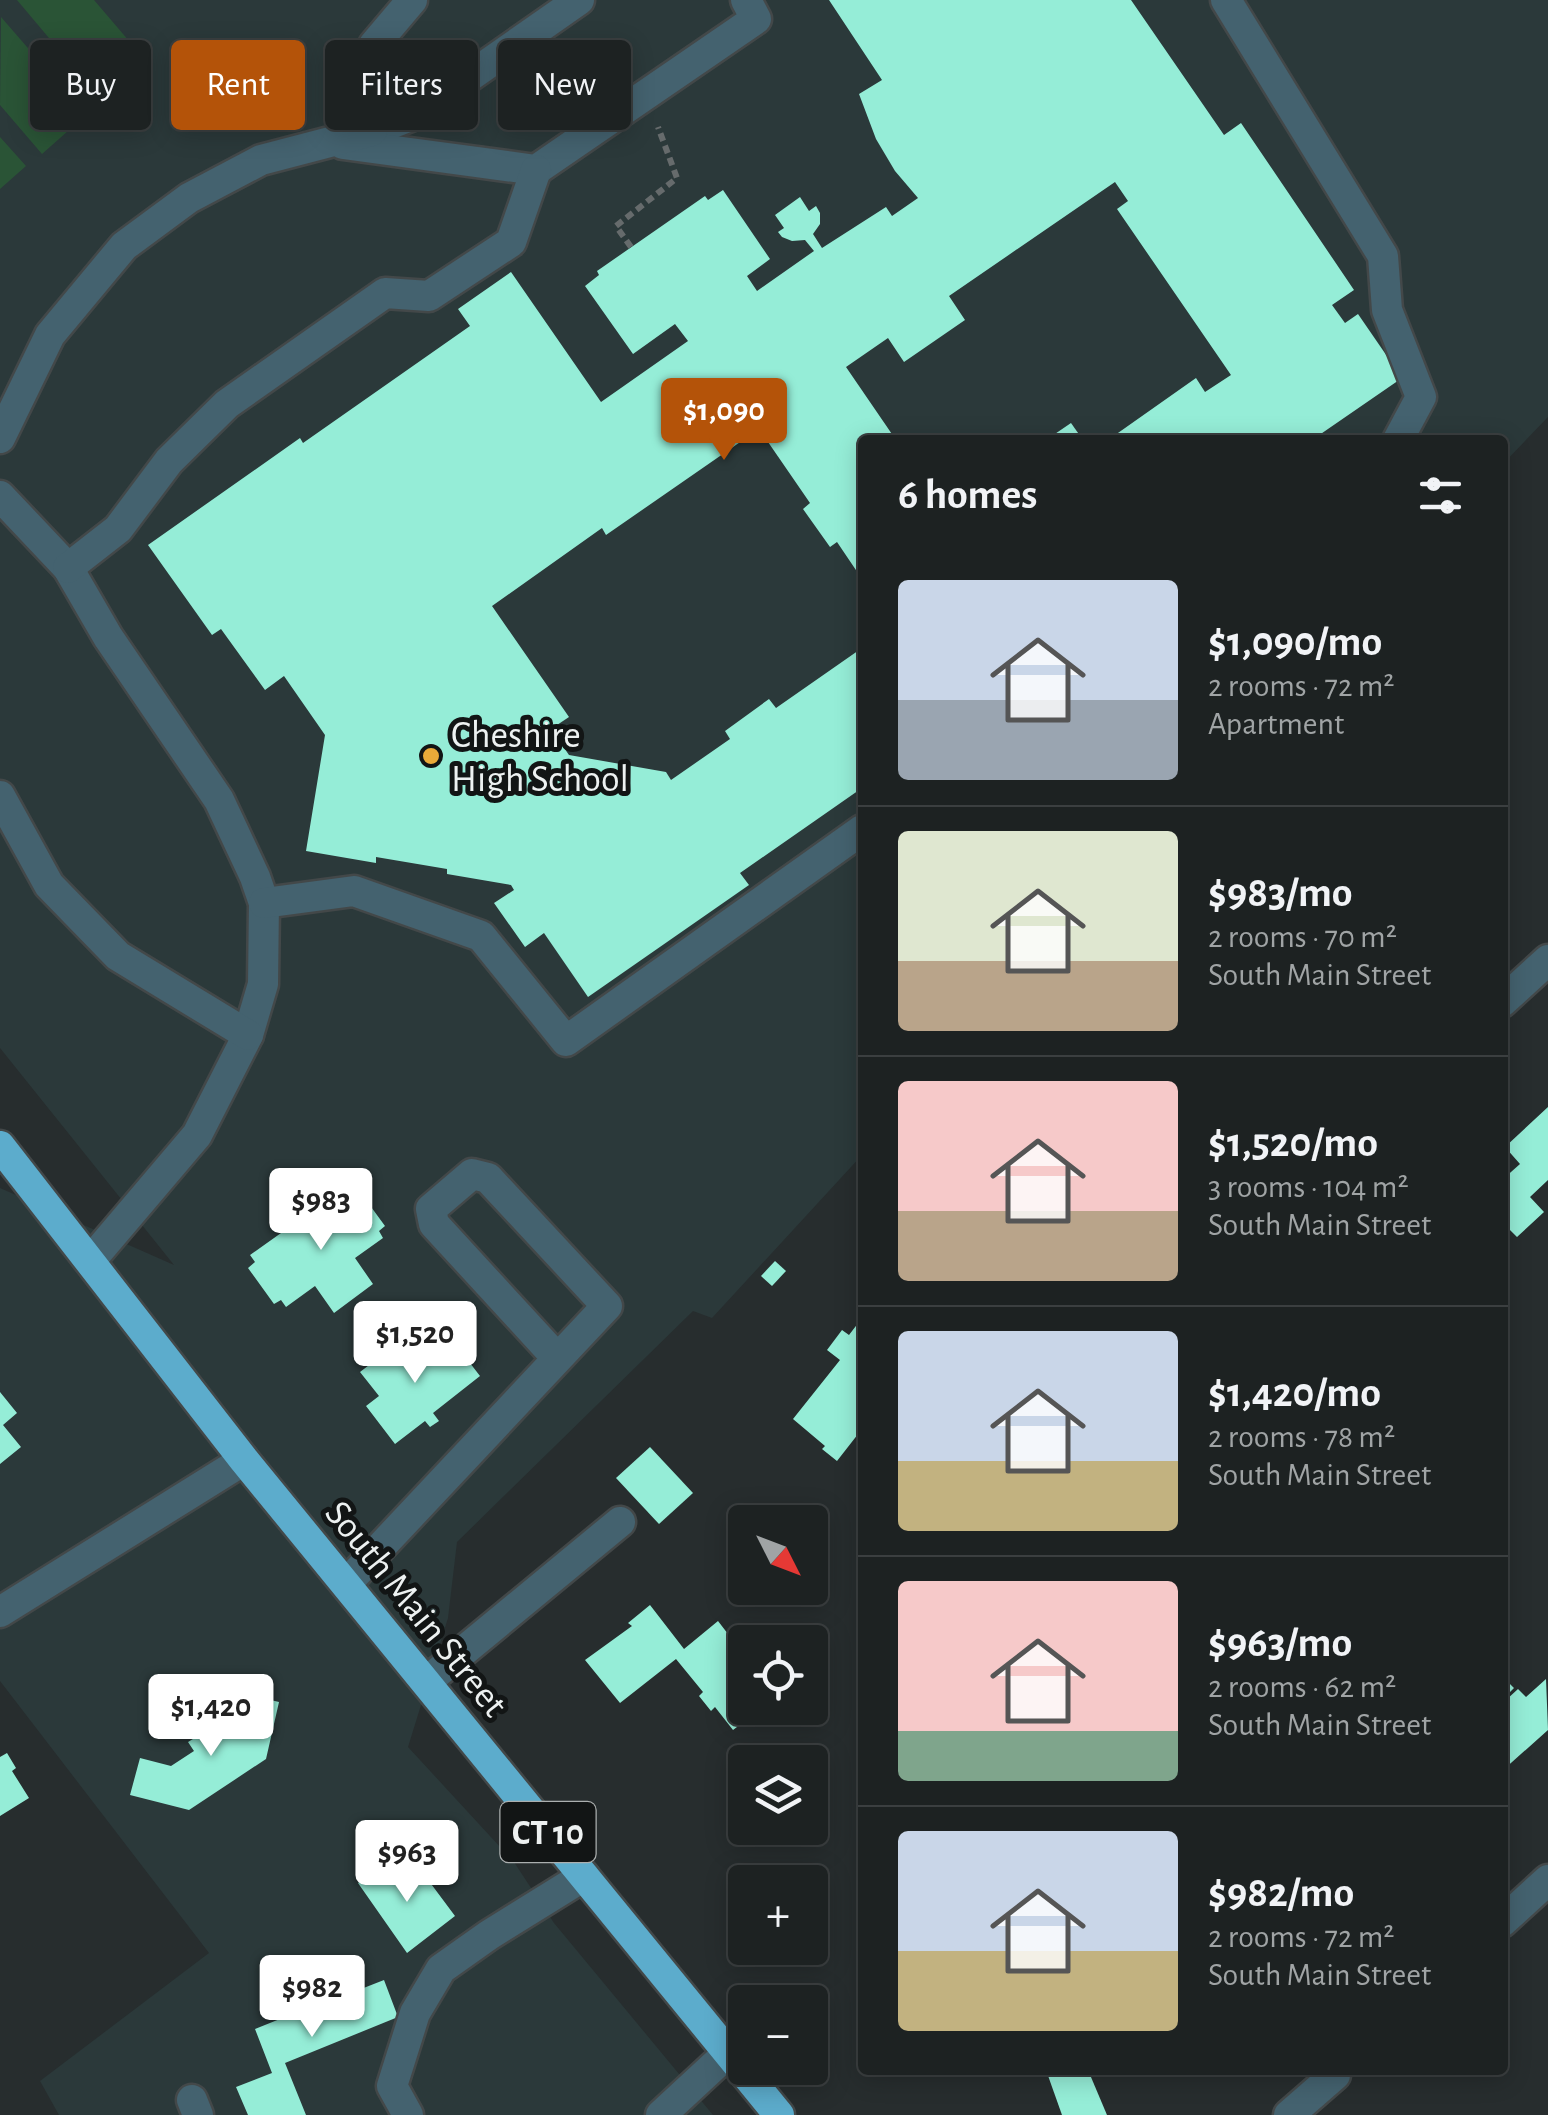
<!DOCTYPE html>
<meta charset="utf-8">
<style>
body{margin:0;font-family:"Alegreya Sans",sans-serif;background:#252a2a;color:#f1f3f6;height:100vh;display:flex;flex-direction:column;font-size:38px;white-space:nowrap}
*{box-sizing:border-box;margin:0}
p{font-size:32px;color:#a0a4a5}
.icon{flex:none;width:55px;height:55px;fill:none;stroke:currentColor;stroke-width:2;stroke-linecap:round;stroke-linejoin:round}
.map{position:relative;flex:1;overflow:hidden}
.sheet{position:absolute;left:858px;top:435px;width:650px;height:1640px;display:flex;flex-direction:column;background:#1d2222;border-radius:10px;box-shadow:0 5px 25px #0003,0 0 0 2px #3b3f40}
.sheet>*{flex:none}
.top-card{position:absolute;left:30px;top:40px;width:678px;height:90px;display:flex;gap:20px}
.needle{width:65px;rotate:132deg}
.buttons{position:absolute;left:728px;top:1505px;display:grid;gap:20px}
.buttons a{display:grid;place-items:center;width:100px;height:100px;border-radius:10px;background:#1d2222;box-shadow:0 5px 25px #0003,0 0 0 2px #3b3f40;font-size:50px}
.price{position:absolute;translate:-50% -85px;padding:0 22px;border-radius:10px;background:#fff;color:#222;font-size:32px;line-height:65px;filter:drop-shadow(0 2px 5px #0008)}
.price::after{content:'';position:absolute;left:50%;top:60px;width:30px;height:22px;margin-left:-15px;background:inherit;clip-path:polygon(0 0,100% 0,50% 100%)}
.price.selected{background:#b45309;color:#fff}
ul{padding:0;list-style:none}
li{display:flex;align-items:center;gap:30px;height:250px;padding:0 40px}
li+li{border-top:2px solid #3b3f40}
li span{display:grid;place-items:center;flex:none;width:280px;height:200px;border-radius:10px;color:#555}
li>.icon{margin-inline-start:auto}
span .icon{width:120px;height:120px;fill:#fffc;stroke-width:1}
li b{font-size:42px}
h2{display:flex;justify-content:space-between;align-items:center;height:120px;padding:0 40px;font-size:42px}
.pill{padding:0 35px;border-radius:10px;background:#1d2222;box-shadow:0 5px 25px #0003,0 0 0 2px #3b3f40;font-size:35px;line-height:90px}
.pill.selected{background:#b45309;color:#fff}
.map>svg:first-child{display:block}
.built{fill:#2b393a}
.green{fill:#2a5436}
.building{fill:#95edd7}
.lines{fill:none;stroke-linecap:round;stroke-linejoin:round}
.minor-casing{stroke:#434849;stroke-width:35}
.highway-casing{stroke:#434849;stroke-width:35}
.path{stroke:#666b6c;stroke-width:6;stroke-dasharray:8 5;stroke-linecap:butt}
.minor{stroke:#44626f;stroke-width:30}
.highway{stroke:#5caccc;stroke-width:30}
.poi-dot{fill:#eaaa39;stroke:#121515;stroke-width:4}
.labels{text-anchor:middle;stroke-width:10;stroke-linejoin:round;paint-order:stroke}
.shield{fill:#121515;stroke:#abafaf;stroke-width:2.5}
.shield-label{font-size:35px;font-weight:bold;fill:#edf1f1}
.poi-label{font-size:38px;fill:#edf1f1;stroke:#121515;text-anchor:start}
.street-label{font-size:38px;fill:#edf1f1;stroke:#121515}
</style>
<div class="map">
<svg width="1548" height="2115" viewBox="0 0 1548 2115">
<rect width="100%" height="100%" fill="#272d2e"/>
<!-- built -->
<path class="built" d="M0 0H1548V417L1503 464 1502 440H862V1155L712 1318 693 1311 457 1542 448 1618 408 1747 514 1862 554 1923 713 2115H59L40 2081 209 1953 0 1681V1188L174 1265 0 1048Z"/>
<!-- green -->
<g class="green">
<path d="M17 0H94L147 62 102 101Z"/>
<path d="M1 17 86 115 42 154 0 105Z"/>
<path d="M0 137 26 166 0 189Z"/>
</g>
<!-- building -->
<g class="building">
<path d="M829 0H1131L1224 135 1241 123 1354 290 1332 305 1345 323 1358 314 1402 378 1312 440H1108L1196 378 1205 392 1231 375 1117 209 1128 201 1115 182 949 296 965 320 904 362 888 338 846 367 896 440H862V579L837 542 830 547 803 509 810 503 759 429 606 535 602 528 492 606 569 717 551 729 569 755 666 772 671 780 730 739 725 731 769 699 776 708 862 648V788L740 873 749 885 588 997 544 933 525 947 494 903 514 890 511 885 447 874V869L376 857V863L306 851 325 735 284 676 265 690 221 629 212 635 148 545 300 438 303 443 470 326 458 309 511 272 601 402 688 341 675 324 633 354 585 286 599 275 597 271 705 196 708 200 723 190 770 259 747 276 757 291 814 251 805 240 792 241 782 237 778 232 784 228 775 215 800 197 809 211 816 206 820 213V224L813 234 822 248 886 207 892 216 918 198 895 171 876 139 859 94 882 80Z"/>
<path d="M1071 423 1083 440H1046Z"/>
<path d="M1548 1107V1180L1530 1197 1544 1212 1517 1237 1502 1222V1180L1520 1164 1505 1147Z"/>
<path d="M347 1186 352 1193 358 1189 385 1226 379 1231 383 1238 355 1258 373 1284 334 1313 315 1286 286 1307 281 1300 274 1304 248 1268 255 1262 250 1255Z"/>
<path d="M775 1261 786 1271 772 1286 761 1276Z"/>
<path d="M862 1318V1429L837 1461 822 1449 825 1446 793 1419 840 1360 827 1350 842 1330 849 1335Z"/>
<path d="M407 1336 426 1362 453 1341 480 1376 433 1413 439 1421 430 1427 425 1421 395 1444 366 1406 379 1396 360 1372Z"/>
<path d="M0 1392 17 1413 3 1425 21 1447 0 1464Z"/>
<path d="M650 1447 693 1493 659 1524 616 1478Z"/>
<path d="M650 1605 684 1649 718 1621 745 1656V1708H762L733 1730 715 1707 711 1711 699 1696 703 1692 676 1659 620 1703 585 1660 632 1626 628 1623Z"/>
<path d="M1546 1679 1548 1730 1502 1771V1685L1507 1681 1514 1688 1504 1698 1506 1700 1518 1689 1526 1697Z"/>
<path d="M242 1693 279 1702 266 1759 189 1810 130 1795 140 1758 171 1766 194 1751 188 1742 206 1731 212 1740 236 1725Z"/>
<path d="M7 1753 16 1768 12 1771 29 1798 0 1816V1757Z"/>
<path d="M381 1865 394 1882 417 1865 455 1916 407 1953 358 1883Z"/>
<path d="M349 1968 353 1980 334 1988 338 1998 384 1980 398 2017 285 2063 306 2115H248L236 2087 272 2073 255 2029 327 2000 319 1980Z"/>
<path d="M1046 2070H1088L1107 2115H1062Z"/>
</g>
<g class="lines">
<defs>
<g id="minor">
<path d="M1226 0 1383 256 1387 310 1421 397 1398 440"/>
<path d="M372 131 416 114 579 0"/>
<path d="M343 144 536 170 756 19 746 0"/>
<path d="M0 438 50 335 124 246 189 198 261 160 372 131 374 45 412 0"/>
<path d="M0 496 68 568 108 637 219 800 255 877 264 903 263 984 248 1035 197 1135 91 1260"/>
<path d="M68 568 118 529 169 461 227 404 385 293 429 296 511 242 536 170"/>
<path d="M0 796 49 885 118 956 248 1035"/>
<path d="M264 903 354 891 481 936 566 1041 862 830"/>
<path d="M1502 1002 1548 960"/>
<path d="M346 1584 607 1306 488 1178 472 1174 431 1209 434 1224 557 1358"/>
<path d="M0 1612 244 1460"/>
<path d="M426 1682 620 1522"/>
<path d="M1502 1922 1548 1880"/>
<path d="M192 2100 198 2115"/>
<path d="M408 2115 392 2086 415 2013 441 1969 489 1935 584 1876"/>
<path d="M661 2115 728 2053"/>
<path d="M1289 2115 1335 2075"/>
</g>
<path id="highway" d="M0 1146 244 1460 779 2115"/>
</defs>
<!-- minor casing -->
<use href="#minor" class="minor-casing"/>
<!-- highway casing -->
<use href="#highway" class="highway-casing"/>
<!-- path -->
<path class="path" d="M631 247 616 226 677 178 658 127"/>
<!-- minor -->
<use href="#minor" class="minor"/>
<!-- highway -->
<use href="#highway" class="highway"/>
</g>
<!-- markers -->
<circle class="poi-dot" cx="431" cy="756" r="10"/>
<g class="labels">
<!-- shield labels -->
<rect class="shield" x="500.5" y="1802" width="95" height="60" rx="8"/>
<g class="shield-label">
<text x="548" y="1844">CT 10</text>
</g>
<!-- poi labels -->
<g class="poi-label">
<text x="451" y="747">Cheshire<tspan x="451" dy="44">High School</tspan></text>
</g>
<!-- street labels -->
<g class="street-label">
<text transform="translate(417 1608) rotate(51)" y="13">South Main Street</text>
</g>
</g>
</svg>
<div class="buttons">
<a><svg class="needle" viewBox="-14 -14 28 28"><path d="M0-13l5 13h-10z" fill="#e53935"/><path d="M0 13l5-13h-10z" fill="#a0a4a5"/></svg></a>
<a><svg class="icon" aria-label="locate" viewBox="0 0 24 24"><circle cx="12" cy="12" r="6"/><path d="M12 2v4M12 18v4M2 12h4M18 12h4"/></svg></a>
<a><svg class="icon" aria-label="layers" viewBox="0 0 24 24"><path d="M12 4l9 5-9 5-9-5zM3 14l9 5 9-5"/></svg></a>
<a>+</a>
<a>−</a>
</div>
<b class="price selected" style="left:724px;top:463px">$1,090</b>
<b class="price" style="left:321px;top:1253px">$983</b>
<b class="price" style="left:415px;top:1386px">$1,520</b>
<b class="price" style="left:211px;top:1759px">$1,420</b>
<b class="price" style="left:407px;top:1905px">$963</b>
<b class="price" style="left:312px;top:2040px">$982</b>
<div class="top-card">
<a class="pill">Buy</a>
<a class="pill selected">Rent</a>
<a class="pill">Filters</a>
<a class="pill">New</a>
</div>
<section class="sheet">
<h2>6 homes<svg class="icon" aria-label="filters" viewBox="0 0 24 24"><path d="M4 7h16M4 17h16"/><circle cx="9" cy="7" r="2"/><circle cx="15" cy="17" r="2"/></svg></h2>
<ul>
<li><span style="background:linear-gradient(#c9d6e8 60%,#9aa5b1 0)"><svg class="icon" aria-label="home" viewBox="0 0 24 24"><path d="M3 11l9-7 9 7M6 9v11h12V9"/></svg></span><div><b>$1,090/mo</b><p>2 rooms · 72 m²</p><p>Apartment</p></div></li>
<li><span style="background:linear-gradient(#dfe7d0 65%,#b9a48a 0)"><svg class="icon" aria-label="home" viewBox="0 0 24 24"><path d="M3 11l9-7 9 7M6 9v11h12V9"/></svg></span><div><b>$983/mo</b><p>2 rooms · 70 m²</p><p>South Main Street</p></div></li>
<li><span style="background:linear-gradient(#f6c9c9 65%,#b9a48a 0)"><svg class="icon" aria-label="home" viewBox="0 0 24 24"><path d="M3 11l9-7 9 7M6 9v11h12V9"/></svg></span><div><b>$1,520/mo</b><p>3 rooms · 104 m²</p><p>South Main Street</p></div></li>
<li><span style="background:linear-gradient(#c9d6e8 65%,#c2b280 0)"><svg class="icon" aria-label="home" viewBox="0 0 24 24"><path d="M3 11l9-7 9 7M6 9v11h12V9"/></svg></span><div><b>$1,420/mo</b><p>2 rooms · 78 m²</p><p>South Main Street</p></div></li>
<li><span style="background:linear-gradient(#f6c9c9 75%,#7fa58c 0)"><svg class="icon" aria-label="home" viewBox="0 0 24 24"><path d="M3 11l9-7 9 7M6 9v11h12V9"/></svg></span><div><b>$963/mo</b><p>2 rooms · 62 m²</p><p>South Main Street</p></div></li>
<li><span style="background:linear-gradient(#c9d6e8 60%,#c2b280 0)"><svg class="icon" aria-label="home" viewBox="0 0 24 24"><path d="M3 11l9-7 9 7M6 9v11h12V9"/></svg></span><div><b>$982/mo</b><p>2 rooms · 72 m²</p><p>South Main Street</p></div></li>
</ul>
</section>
</div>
